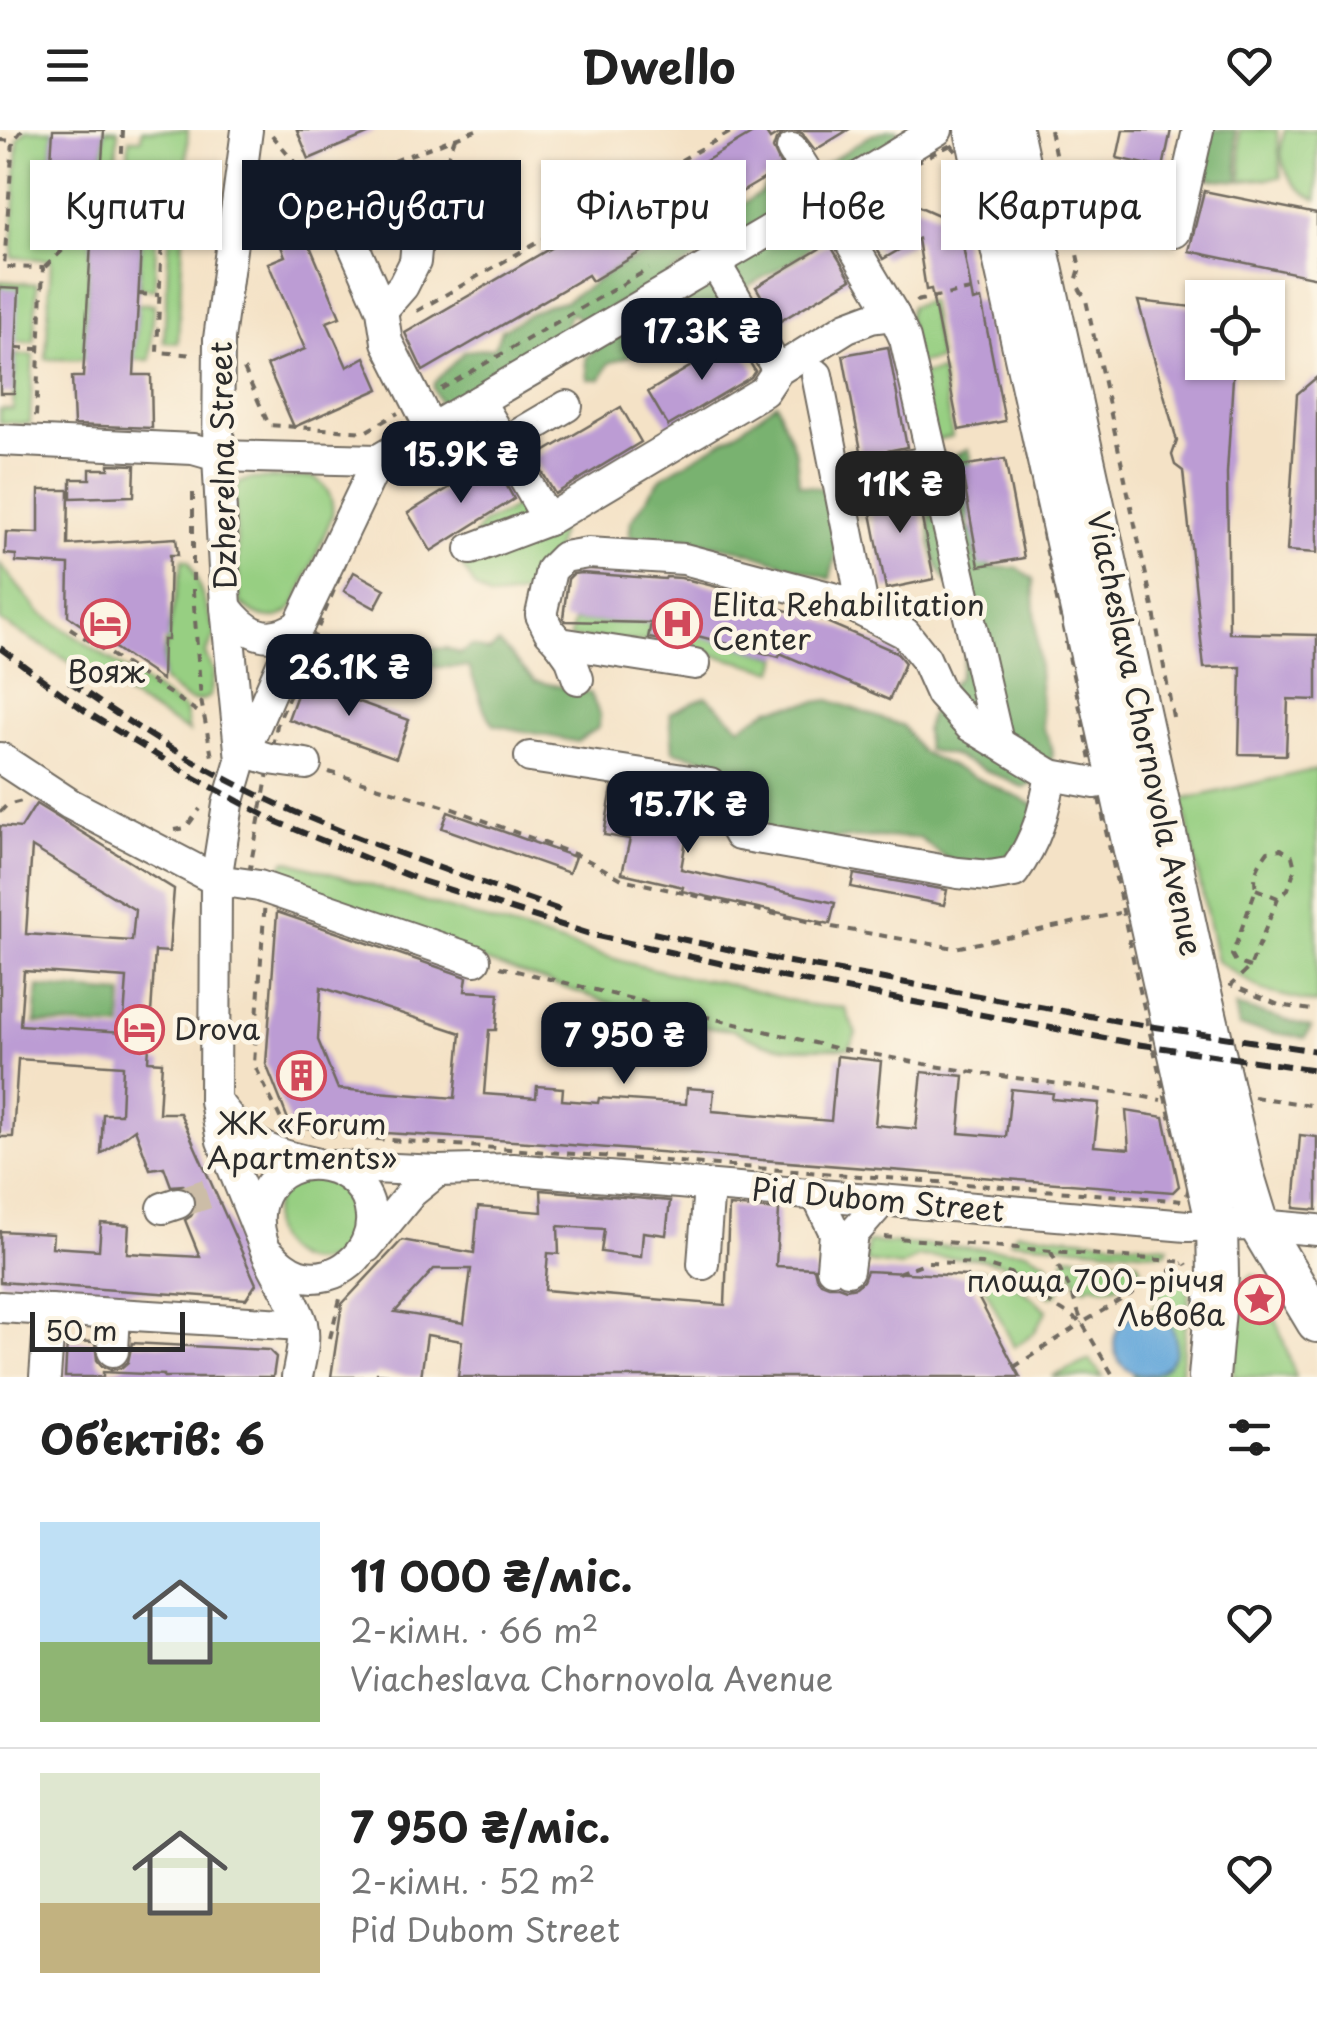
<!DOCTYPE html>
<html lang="uk">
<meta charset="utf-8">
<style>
body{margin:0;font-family:"Playpen Sans",sans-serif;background:#f6f6f6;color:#222;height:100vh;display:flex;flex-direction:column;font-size:38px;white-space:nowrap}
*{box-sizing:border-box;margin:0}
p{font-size:32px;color:#767676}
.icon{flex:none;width:55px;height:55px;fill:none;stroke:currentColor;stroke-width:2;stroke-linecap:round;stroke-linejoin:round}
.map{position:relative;height:1247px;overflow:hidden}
.details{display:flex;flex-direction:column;background:#fff;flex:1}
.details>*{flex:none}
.top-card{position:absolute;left:30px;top:30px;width:1258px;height:90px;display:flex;gap:20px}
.fabs{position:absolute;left:1185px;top:150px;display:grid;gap:20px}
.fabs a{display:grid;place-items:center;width:100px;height:100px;border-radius:0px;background:#fff;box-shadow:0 2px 8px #0004;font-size:50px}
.scale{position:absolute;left:30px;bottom:25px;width:155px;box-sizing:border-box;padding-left:10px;border:5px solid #2b2b2b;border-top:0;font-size:28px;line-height:35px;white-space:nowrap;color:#2b2b2b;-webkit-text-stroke:8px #fcf5e5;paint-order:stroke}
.price{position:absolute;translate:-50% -85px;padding:0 22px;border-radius:20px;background:#111827;color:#fff;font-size:32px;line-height:65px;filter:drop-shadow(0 2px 5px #0008)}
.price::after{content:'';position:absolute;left:50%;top:60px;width:30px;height:22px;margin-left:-15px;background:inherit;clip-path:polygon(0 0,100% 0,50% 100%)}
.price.current{background:#222;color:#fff}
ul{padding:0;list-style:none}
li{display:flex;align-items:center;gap:30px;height:250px;padding:0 40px}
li+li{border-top:2px solid #e0e0e0}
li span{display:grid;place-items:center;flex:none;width:280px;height:200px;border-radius:0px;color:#555}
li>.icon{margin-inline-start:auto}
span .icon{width:120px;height:120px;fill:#fffc;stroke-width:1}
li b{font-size:42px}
h2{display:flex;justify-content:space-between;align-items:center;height:120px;padding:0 40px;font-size:42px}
.chip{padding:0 35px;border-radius:0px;background:#fff;box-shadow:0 2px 8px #0004;font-size:35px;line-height:90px}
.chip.current{background:#111827;color:#fff}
header{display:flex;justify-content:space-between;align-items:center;height:130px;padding:0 40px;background:#fff;font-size:45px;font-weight:700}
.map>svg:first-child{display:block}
.green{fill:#97cf82;stroke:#617d56;stroke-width:2.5}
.forest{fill:#79b270;stroke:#526e4e;stroke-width:2.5}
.water{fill:#66a8da;stroke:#486a82;stroke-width:2.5}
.building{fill:#bc9cd4;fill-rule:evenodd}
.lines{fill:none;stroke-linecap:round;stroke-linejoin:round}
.minor-tunnel{stroke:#ccbda7;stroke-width:30;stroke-dasharray:30 15;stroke-linecap:butt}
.minor-casing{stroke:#716b61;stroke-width:34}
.major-casing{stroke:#716b61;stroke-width:44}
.path{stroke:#716b61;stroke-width:4;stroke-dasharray:8 8;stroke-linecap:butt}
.minor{stroke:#fff;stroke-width:30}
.major{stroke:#fff;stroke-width:40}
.rail{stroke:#2b2b2b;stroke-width:6;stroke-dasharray:15 8;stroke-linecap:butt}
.labels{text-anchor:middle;stroke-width:9;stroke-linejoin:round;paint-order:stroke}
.street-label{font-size:30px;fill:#2b2b2b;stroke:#fcf5e5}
.poi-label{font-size:30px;fill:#2b2b2b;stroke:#fcf5e5;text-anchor:start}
</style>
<header><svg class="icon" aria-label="menu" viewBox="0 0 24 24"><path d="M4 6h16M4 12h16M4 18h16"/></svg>Dwello<svg class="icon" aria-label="heart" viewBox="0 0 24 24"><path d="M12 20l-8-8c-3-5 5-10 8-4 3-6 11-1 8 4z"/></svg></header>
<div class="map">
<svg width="1317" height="1247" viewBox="0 0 1317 1247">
<rect width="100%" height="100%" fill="#fcf5e5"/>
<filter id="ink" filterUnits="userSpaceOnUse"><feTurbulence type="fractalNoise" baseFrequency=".01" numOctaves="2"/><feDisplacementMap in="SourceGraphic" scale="20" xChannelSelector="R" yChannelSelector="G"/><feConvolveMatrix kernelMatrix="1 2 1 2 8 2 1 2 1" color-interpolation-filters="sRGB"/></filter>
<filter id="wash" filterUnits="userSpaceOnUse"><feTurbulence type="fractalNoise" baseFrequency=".0048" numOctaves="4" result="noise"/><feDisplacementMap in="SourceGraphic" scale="40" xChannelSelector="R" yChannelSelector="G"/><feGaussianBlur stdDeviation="2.25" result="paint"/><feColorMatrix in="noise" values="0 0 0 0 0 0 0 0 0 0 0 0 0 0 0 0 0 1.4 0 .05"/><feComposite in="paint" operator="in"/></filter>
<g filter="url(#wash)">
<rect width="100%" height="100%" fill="#f4e2c6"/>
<!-- green -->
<g class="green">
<path d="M26 0H53L47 91 101 41H115L113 96 156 98 155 159 139 158 142 100 92 98 85 217 135 220 138 174H154L150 230 46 229 51 130 12 127 18 9Z"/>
<path d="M104 0H118L116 28H102Z"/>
<path d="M142 0H188L178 213 164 212 171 76 126 73 129 9H141Z"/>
<path d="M1239 0H1277L1281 47 1242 51Z"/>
<path d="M1285 0H1317V70C1289 56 1274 31 1285 0Z"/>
<path d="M0 151 37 154 34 212H16L0 158Z"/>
<path d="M929 171 939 230 917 233 908 187 911 176Z"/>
<path d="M16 225H33L30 294 0 292V279H13Z"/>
<path d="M941 241 952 306 934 311 921 245Z"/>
<path d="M313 347C328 356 334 369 332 386L296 473C279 496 258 490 240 472L234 364 240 353 249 349Z"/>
<path d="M526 366 542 387 560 402C555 424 545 455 523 463 513 467 500 467 490 468L476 458 458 429 462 419 472 410 482 394 509 381Z"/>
<path d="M183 429 189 431C200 455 206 479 216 504L205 524 214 542 210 566C190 579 178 563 162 550L163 530Z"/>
<path d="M0 434 39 482 185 580 189 602 0 491Z"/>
<path d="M574 491 651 493 647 512 570 508Z"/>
<path d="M694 504 779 527 775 541 690 519Z"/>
<path d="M1317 639V874L1263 861 1217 831 1182 670Z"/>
<path d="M286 730 625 832 686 847 720 852 808 875 845 878 856 904 849 918H789L763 913 733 900 671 893 648 881 625 878 443 817 274 748Z"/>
<circle cx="314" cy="1090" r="42"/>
<path d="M1017 1102 1169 1116 1165 1123 1010 1111Z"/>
<path d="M868 1112 1026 1121 1047 1132 1054 1150 1061 1156 1058 1164 1050 1167 1027 1146 1000 1133 975 1128 918 1127 901 1137 865 1132Z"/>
<path d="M1066 1125 1137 1131 1141 1139C1129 1155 1111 1161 1092 1155L1086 1158 1077 1154 1076 1148 1064 1133Z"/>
<path d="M976 1139C1006 1144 1024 1161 1047 1180L1034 1203 1014 1217Z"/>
<path d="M1251 1145 1259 1147 1262 1150 1296 1247H1233L1244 1152Z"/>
<path d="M1185 1148H1191L1180 1247H1133L1134 1242 1137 1244 1171 1230 1176 1212 1153 1184 1149 1183 1160 1169 1159 1162 1162 1158 1171 1157Z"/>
<path d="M1090 1230 1103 1247H1052L1089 1230Z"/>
</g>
<!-- forest -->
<g class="forest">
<path d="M890 0H897L899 7 831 57 820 38 871 5Z"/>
<path d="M1207 0H1235L1239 51 1210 49 1199 27Z"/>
<path d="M786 37 801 47 808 63 586 193 571 183 559 212 457 273 440 274 433 258 434 253 465 221 494 218 501 201 531 183 546 176 564 172 621 135 657 119 673 118 689 113 716 90 762 62 771 47Z"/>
<path d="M833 74 850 76V93L837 104 820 110 793 131 748 156V186L739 204 713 221 689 224 688 204 678 195 647 220 609 233 601 249H588L586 227 615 204 692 156 710 161 724 139Z"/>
<path d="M776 273 796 323 799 354 833 361 842 399 830 449 741 420 682 409 629 408 631 391 662 347 736 303Z"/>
<path d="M968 319 971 330 968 398 982 412 974 424 991 437 1018 438 1033 449 1043 598C1060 628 1053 640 1025 658L952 625 927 620 925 601 934 573 959 547 974 489C962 472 947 456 938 437 924 407 926 349 954 327 958 323 963 322 968 319Z"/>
<path d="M499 513 535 551 590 563 600 585 598 598 577 612 494 595 484 579 469 537H432L426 519 447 518 460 524 471 516 489 521Z"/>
<path d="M706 566 740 597 769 579 829 570 903 596 921 622 1036 676 1020 724 999 734 951 732 919 708 875 707 825 709 757 698 738 643 705 629 673 621 670 583Z"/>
<path d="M38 857 123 864 121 898 35 893Z"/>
<path d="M1235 876 1311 897 1305 908 1239 897Z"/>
</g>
<!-- water -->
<circle class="water" cx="1145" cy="1214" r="31"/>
<g id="blocks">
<!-- building -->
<g class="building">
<path d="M53 0H104L98 94 47 91Z"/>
<path d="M297 0H377L309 29Z"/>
<path d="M758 0H764L770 9 785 0H848L815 20 802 3 792 0 783 3 776 10 773 19 782 38 592 151 588 145 423 241 405 203 566 109 569 112Z"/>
<path d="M1123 0H1171L1163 38 1117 28Z"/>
<path d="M293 42 322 110 310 116 340 187 327 192 347 237 365 227 379 259 294 297 267 235 305 219 268 133 285 126 258 61V57Z"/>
<path d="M1204 61 1317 84V148L1189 121Z"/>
<path d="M902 69 959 94 973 171 981 169 1005 291 959 300 931 159 926 160 918 109 883 129 861 93Z"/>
<path d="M92 97 142 100 134 245H151L152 298 74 295 72 247H83Z"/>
<path d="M829 113 851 149 777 193 756 157Z"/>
<path d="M0 158 19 159 14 263H0Z"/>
<path d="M1138 171 1202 178V232H1234L1227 343 1229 503 1317 505V570L1288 569 1286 625 1239 624 1241 537 1204 538 1183 341 1175 335 1172 325 1177 311Z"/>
<path d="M736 209 755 241 751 247 668 296 648 262Z"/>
<path d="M888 217 907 317 862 326 843 225Z"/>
<path d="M1317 247V423L1287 421 1297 264Z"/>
<path d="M621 277 641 312 555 364 534 328Z"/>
<path d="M1005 329 1024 428 979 436 961 336Z"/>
<path d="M493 331 514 369 431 421 408 383Z"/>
<path d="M109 334 135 335 134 366 71 368V349H90V339H109Z"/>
<path d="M915 354 934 449 886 459 867 363Z"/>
<path d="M39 360H69L68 415 176 408 178 425H170L168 510H163L162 550 68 486 69 435 16 432V425L5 424 6 402 39 403Z"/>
<path d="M354 442 385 459 375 478 344 461Z"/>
<path d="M581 443 665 449 666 447 681 448 729 460 728 465 822 490 896 522 905 533 889 570 780 523 779 527 694 505 691 514 648 508 651 493 565 491 563 488 568 449 573 444Z"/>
<path d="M302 551 409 590 396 628 288 589Z"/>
<path d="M612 658 693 670 681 739 835 773 830 794 682 761 683 757 622 743 630 709 604 705Z"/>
<path d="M36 674 174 759 169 822 155 821 148 931 162 932 159 983H180L256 1154 246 1169 0 1152V1101L53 1104 52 1117 99 1120 101 1093 129 1095 127 1123 200 1127 185 1090 191 1086 196 1078 195 1066 191 1060 183 1055 171 1056 164 1037 150 1039 135 999 101 1024 103 984H121L123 936 18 929 13 1007H0V696L21 698ZM32 717 135 780 132 811 26 804ZM24 841 127 848 123 902 20 895Z"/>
<path d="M448 682 575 727 569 743 442 698Z"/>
<path d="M854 744 947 760 944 775 851 757Z"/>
<path d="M277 782 467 847 465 861 499 863 496 900H489L484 964 536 968 537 956 563 958 562 970 598 973 599 968 686 974 687 958 714 960 712 981 831 991 837 926 881 931 875 995 916 999 922 942 964 946 959 1003 1006 1007 1011 959 1053 963 1052 969 1099 973 1094 1016 1129 1019 1126 981 1164 987 1179 1056 1173 1062 544 1013 291 997 266 934ZM321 857 461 903 455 968 338 959 318 910Z"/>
<path d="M1300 1005 1317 1007V1080L1294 1078Z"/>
<path d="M541 1060 670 1071 666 1105 643 1102 641 1127 601 1122 604 1099 558 1096 559 1124 548 1123 545 1160 725 1175 729 1076 779 1080 776 1136 814 1138 816 1147 821 1153 829 1156H838L846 1159 856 1157 863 1151 867 1141 967 1146 1020 1247H458L462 1211 427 1205 421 1247 377 1243 376 1247H331L342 1174 402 1110 474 1123 478 1077 542 1082ZM434 1139H471L464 1193 395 1182Z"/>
<path d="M67 1211 95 1212 97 1230 102 1236 111 1240 121 1238 128 1232 132 1213 269 1220 276 1227 273 1247H164V1245L103 1242V1247H65Z"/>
</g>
</g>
</g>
<g filter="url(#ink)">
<use href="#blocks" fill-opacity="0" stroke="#716b61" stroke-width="2.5"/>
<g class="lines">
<!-- minor-tunnel -->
<path class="minor-tunnel" d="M178 1073 215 1061"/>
<defs>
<g id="minor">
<path d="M247 0 219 209 218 326 226 477 241 630 228 674 216 750 215 971 222 1011 260 1105"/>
<path d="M792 19 844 101 894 185"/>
<path d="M1175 102 1198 0"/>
<path d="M715 133 778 240"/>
<path d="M382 180 403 156 415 132 417 110 400 65 381 54 354 61 340 85 382 180 387 212 431 299"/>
<path d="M817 245 864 482"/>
<path d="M479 271 504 313 567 276"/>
<path d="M0 310 193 319 218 326 378 330"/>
<path d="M504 313 548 390"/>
<path d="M837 350 932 331"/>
<path d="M471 419 548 390 764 261 778 240 847 197 871 188 894 185 905 209 998 612"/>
<path d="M226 477C246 504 268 516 299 495"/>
<path d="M560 513 570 527 578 549"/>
<path d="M695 534 560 513 549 501 541 485 551 440 564 427 588 423 684 429 840 470 905 503 925 528 941 564 970 596 1051 645 1095 653 1119 649"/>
<path d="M244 621 269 629 306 634"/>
<path d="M243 624 299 495 378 330 823 69 937 0"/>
<path d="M530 627 710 654 739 705 958 743 990 746 1014 742C1037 710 1044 682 1051 645"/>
<path d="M0 628 70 674 216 750 259 756 475 830"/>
<path d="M217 973C250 1016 263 1021 315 1033"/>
<path d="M331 1036 438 1041 513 1039 1187 1096 1259 1095 1317 1100"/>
<path d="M817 1066 835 1103 832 1138"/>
<path d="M163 1078 178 1073"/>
<path d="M367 1117 412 1062 438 1041"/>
<path d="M269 1123C278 1132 287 1141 300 1145 336 1155 374 1123 371 1086 367 1031 288 1015 264 1065 243 1110 290 1153 302 1194 306 1210 300 1231 297 1247"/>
<path d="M703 1134 709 1056"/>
<path d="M848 1140 853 1104 881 1072"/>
<path d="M0 1177 302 1195"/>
<path d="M113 1221 115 1184"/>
<path d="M45 1247 50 1180"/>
</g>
<g id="major">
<path d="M975 0 1217 1096 1218 1146 1209 1247"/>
<path d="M1012 0 1195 837 1243 1043 1259 1095 1317 1192"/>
</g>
</defs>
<!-- minor casing -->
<use href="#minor" class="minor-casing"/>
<!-- major casing -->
<use href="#major" class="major-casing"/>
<!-- path -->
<g class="path">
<path d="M22 0 13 11 4 137 43 138 36 287"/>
<path d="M123 0 119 82 163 84 157 222 196 225"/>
<path d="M1050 0 1080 138 1076 152"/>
<path d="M272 5 324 66"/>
<path d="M0 10 13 11"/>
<path d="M951 15 964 31 1138 852 1166 971 1189 1056 1187 1065 1182 1071 1173 1070 287 1002 254 934 265 769 250 738 277 595 386 337 707 145 827 76Z"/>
<path d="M394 31 476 0"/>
<path d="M102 34 121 35"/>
<path d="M430 75 458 0"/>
<path d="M45 137 88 96H98L119 82"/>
<path d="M1079 158 1086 170 1154 482 1173 587"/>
<path d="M139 164 159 165"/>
<path d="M916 171 980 158"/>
<path d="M417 181 734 0"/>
<path d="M16 218 39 219"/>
<path d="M244 239 269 295 365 302 398 283"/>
<path d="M441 259 649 139"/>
<path d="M193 363V462L201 570 213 632"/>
<path d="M70 498 204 586"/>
<path d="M329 642 453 679 582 727 622 749 832 797 955 818 1119 783"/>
<path d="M0 682 7 675 22 671"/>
<path d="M175 700 186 698 200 679"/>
<path d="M1256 759 1278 768"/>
<path d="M500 837 835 918C871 923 906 931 941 937 1014 949 1088 956 1161 970"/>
<path d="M1250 837 1236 832 1232 825 1256 759C1253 743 1258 735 1268 721L1281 719 1292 726 1295 738 1288 759 1278 768 1250 837 1231 855 1279 875 1317 881"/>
<path d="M1254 967 1317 976"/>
<path d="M884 1107 1185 1132 1187 1135"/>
<path d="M1051 1122 1071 1161 1082 1193 1114 1247"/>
<path d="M898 1143 928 1132 982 1134 1010 1143 1042 1168 1082 1193 1183 1133"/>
<path d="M330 1208 340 1169"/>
<path d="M1014 1237 1082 1193"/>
</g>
<!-- minor -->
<use href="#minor" class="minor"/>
<!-- major -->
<use href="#major" class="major"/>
<!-- rail -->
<g class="rail">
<path d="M0 518 88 583 186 643 277 692 422 751 593 805 777 846 1136 914 1317 940"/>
<path d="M69 551C136 599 210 644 286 678 377 718 472 749 565 782"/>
<path d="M653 803 773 829 1129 893 1317 921"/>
</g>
</g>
</g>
<!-- icons -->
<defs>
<symbol id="hospital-ring" viewBox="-11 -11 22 22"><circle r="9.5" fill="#fcf5e5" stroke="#d1495b" stroke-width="1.5"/><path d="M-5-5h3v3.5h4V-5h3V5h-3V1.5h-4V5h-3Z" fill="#d1495b"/></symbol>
<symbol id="hotel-ring" viewBox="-11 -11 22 22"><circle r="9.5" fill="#fcf5e5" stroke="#d1495b" stroke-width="1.5"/><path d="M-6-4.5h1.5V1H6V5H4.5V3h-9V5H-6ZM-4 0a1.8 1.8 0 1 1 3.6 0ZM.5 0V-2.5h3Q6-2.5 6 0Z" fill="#d1495b"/></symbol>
<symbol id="building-ring" viewBox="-11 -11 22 22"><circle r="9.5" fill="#fcf5e5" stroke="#d1495b" stroke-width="1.5"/><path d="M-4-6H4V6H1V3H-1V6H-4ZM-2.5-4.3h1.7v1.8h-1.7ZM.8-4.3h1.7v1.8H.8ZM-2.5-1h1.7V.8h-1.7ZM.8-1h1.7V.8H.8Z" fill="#d1495b"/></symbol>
<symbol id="sight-ring" viewBox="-11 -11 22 22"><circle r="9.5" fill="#fcf5e5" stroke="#d1495b" stroke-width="1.5"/><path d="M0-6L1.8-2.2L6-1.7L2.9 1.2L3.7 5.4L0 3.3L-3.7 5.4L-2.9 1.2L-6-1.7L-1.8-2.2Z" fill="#d1495b"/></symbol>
</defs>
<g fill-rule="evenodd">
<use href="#hospital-ring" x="650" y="466" width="55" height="55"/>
<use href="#hotel-ring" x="78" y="466" width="55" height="55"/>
<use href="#hotel-ring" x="112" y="872" width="55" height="55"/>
<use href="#building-ring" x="274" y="918" width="55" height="55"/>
<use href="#sight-ring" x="1232" y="1142" width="55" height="55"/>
</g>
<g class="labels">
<!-- street labels -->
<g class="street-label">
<text transform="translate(224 336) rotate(-91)" y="10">Dzherelna Street</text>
<text transform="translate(1144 604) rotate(78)" y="10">Viacheslava Chornovola Avenue</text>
<text transform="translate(878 1071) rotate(5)" y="10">Pid Dubom Street</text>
</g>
<!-- poi labels -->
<g class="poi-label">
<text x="712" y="486">Elita Rehabilitation<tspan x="712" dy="34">Center</tspan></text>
<text x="106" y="553" text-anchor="middle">Вояж</text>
<text x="174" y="910">Drova</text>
<text x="302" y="1005" text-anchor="middle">ЖК «Forum<tspan x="302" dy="34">Apartments»</tspan></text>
<text x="1225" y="1162" text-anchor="end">площа 700-річчя<tspan x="1225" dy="34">Львова</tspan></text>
</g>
</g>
</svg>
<div class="fabs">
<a><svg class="icon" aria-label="locate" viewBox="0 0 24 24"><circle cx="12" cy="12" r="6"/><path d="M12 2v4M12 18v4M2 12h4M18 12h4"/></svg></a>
</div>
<div class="scale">50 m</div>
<b class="price" style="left:702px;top:253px">17.3K ₴</b>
<b class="price" style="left:461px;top:376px">15.9K ₴</b>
<b class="price current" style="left:900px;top:406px">11K ₴</b>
<b class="price" style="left:349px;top:589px">26.1K ₴</b>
<b class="price" style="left:688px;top:726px">15.7K ₴</b>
<b class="price" style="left:624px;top:957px">7 950 ₴</b>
<div class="top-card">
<a class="chip">Купити</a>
<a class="chip current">Орендувати</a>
<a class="chip">Фільтри</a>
<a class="chip">Нове</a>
<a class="chip">Квартира</a>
</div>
</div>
<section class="details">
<h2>Об’єктів: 6<svg class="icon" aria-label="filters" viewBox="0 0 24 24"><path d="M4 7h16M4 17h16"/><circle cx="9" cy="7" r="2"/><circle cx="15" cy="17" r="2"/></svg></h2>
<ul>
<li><span style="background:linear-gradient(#bfe0f5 60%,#8fb573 0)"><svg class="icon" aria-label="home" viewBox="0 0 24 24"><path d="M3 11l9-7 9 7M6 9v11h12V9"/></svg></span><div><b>11 000 ₴/міс.</b><p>2-кімн. · 66 m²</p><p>Viacheslava Chornovola Avenue</p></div><svg class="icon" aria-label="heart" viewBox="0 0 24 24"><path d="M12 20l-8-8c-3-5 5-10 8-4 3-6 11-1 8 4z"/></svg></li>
<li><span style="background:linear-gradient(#dfe7d0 65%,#c2b280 0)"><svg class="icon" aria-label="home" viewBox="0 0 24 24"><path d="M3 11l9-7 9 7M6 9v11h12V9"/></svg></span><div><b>7 950 ₴/міс.</b><p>2-кімн. · 52 m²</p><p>Pid Dubom Street</p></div><svg class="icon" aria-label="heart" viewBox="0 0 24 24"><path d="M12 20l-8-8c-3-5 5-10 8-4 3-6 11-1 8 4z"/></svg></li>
</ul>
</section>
